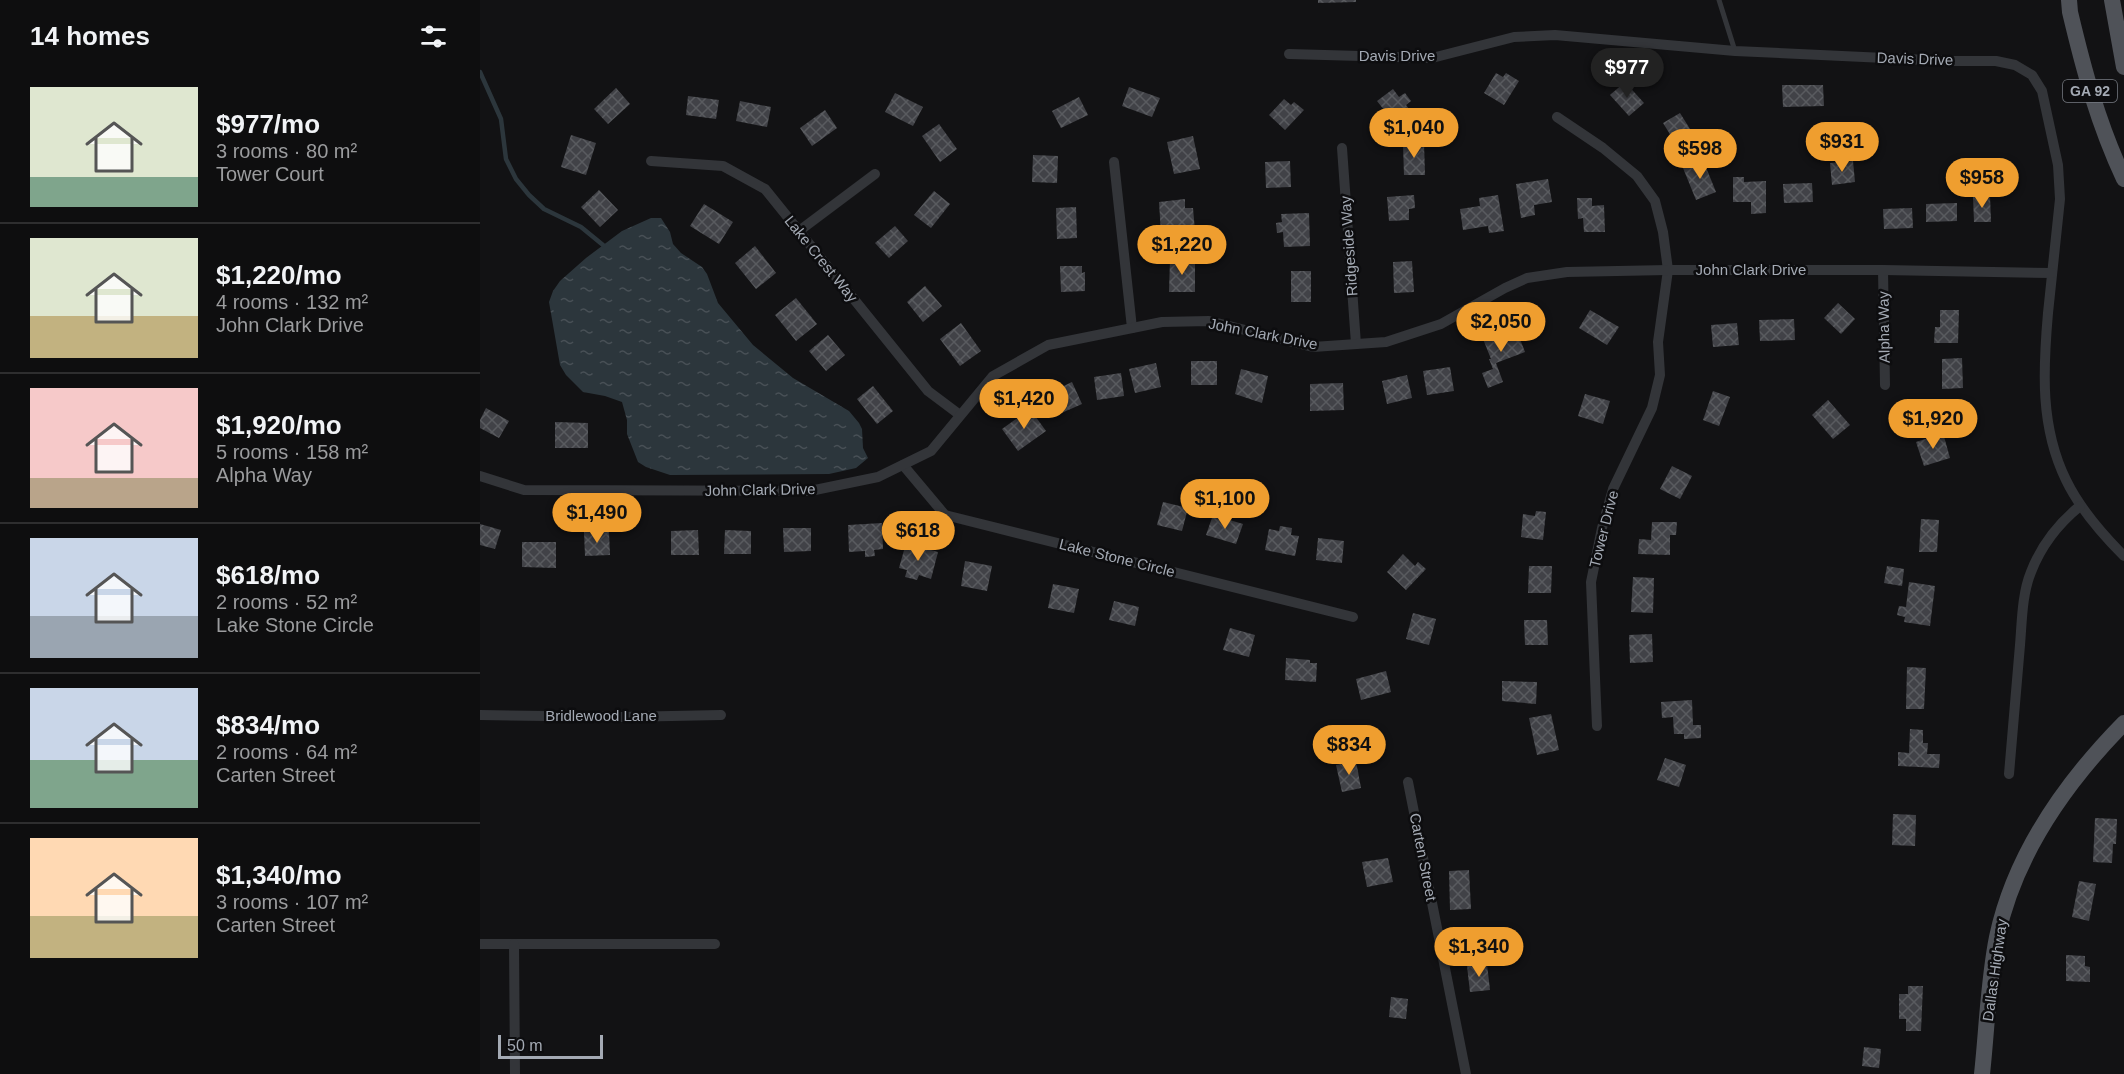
<!DOCTYPE html>
<meta charset="utf-8">
<style>
body{margin:0;font-family:Helvetica,sans-serif;background:#171718;color:#f1f3f6;height:100vh;display:flex;flex-direction:column;font-size:22px;white-space:nowrap}
*{box-sizing:border-box;margin:0}
p{font-size:20px;color:#9b9c9e}
.icon{flex:none;width:33px;height:33px;fill:none;stroke:currentColor;stroke-width:2;stroke-linecap:round;stroke-linejoin:round}
.map{position:relative;flex:1;overflow:hidden}
.drawer{display:flex;flex-direction:column;background:#0e0e0f;width:480px}
.drawer>*{flex:none}
.scale{position:absolute;left:18px;bottom:15px;width:105px;box-sizing:border-box;padding-left:6px;border:3px solid #a4aab4;border-top:0;font-size:16px;line-height:21px;white-space:nowrap;color:#a4aab4;-webkit-text-stroke:4px #0d0d0f;paint-order:stroke}
.price{position:absolute;translate:-50% -51px;padding:0 14px;border-radius:21px;background:#ef9e2f;color:#111;font-size:20px;line-height:39px;filter:drop-shadow(0 2px 3px #0008)}
.price::after{content:'';position:absolute;left:50%;top:36px;width:18px;height:14px;margin-left:-9px;background:inherit;clip-path:polygon(0 0,100% 0,50% 100%)}
.price.selected{background:#222;color:#fff}
ul{padding:0;list-style:none}
li{display:flex;align-items:center;gap:18px;height:150px;padding:0 30px}
li+li{border-top:2px solid #2e2e2f}
li span{display:grid;place-items:center;flex:none;width:168px;height:120px;border-radius:0px;color:#555}
li>.icon{margin-inline-start:auto}
span .icon{width:72px;height:72px;fill:#fffc;stroke-width:1}
li b{font-size:26px}
h2{display:flex;justify-content:space-between;align-items:center;height:72px;padding:0 30px;font-size:26px}
main{display:flex;flex:1;min-height:0}
.map>svg:first-child{display:block}
.water{fill:url(#water-ripples)}
.lines{fill:none;stroke-linecap:round;stroke-linejoin:round}
.stream{stroke:#2c363c;stroke-width:4.5}
.building{fill:url(#building-cross-hatch)}
.lane{stroke:#333539;stroke-width:5}
.street{stroke:#333539;stroke-width:10}
.primary{stroke:#4f5258;stroke-width:16}
.labels{text-anchor:middle;stroke-width:5;stroke-linejoin:round;paint-order:stroke}
.shield{fill:#0d0d0f;stroke:#777b82;stroke-width:1.5}
.shield-label{font-size:14px;font-weight:bold;fill:#a4aab4}
.street-label{font-size:15px;fill:#a4aab4;stroke:#0d0d0f}
</style>
<main>
<section class="drawer">
<h2>14 homes<svg class="icon" aria-label="filters" viewBox="0 0 24 24"><path d="M4 7h16M4 17h16"/><circle cx="9" cy="7" r="2"/><circle cx="15" cy="17" r="2"/></svg></h2>
<ul>
<li><span style="background:linear-gradient(#dfe7d0 75%,#7fa58c 0)"><svg class="icon" aria-label="home" viewBox="0 0 24 24"><path d="M3 11l9-7 9 7M6 9v11h12V9"/></svg></span><div><b>$977/mo</b><p>3 rooms · 80 m²</p><p>Tower Court</p></div></li>
<li><span style="background:linear-gradient(#dfe7d0 65%,#c2b280 0)"><svg class="icon" aria-label="home" viewBox="0 0 24 24"><path d="M3 11l9-7 9 7M6 9v11h12V9"/></svg></span><div><b>$1,220/mo</b><p>4 rooms · 132 m²</p><p>John Clark Drive</p></div></li>
<li><span style="background:linear-gradient(#f6c9c9 75%,#b9a48a 0)"><svg class="icon" aria-label="home" viewBox="0 0 24 24"><path d="M3 11l9-7 9 7M6 9v11h12V9"/></svg></span><div><b>$1,920/mo</b><p>5 rooms · 158 m²</p><p>Alpha Way</p></div></li>
<li><span style="background:linear-gradient(#c9d6e8 65%,#9aa5b1 0)"><svg class="icon" aria-label="home" viewBox="0 0 24 24"><path d="M3 11l9-7 9 7M6 9v11h12V9"/></svg></span><div><b>$618/mo</b><p>2 rooms · 52 m²</p><p>Lake Stone Circle</p></div></li>
<li><span style="background:linear-gradient(#c9d6e8 60%,#7fa58c 0)"><svg class="icon" aria-label="home" viewBox="0 0 24 24"><path d="M3 11l9-7 9 7M6 9v11h12V9"/></svg></span><div><b>$834/mo</b><p>2 rooms · 64 m²</p><p>Carten Street</p></div></li>
<li><span style="background:linear-gradient(#ffd9b3 65%,#c2b280 0)"><svg class="icon" aria-label="home" viewBox="0 0 24 24"><path d="M3 11l9-7 9 7M6 9v11h12V9"/></svg></span><div><b>$1,340/mo</b><p>3 rooms · 107 m²</p><p>Carten Street</p></div></li>
</ul>
</section>
<div class="map">
<svg width="1644" height="1074" viewBox="0 0 1644 1074">
<defs>
<pattern id="water-ripples" width="26" height="14" patternUnits="userSpaceOnUse" patternTransform="scale(1.5)"><rect width="26" height="14" fill="#2c363c"/><path d="M2 4q2-2 4 0t4 0M15 11q2-2 4 0t4 0" fill="none" stroke="#485056"/></pattern>
<pattern id="building-cross-hatch" width="8" height="8" patternUnits="userSpaceOnUse" patternTransform="scale(1.5)"><rect width="8" height="8" fill="#414247"/><path d="M0 0l8 8M0 8l8-8" fill="none" stroke="#595b5f"/></pattern>
</defs>
<rect width="100%" height="100%" fill="#121214"/>
<!-- water -->
<path class="water" d="M171 218H181L190 232 193 244 201 253 222 267 227 274 238 303 273 345 313 378 369 411 379 423 382 429 383 448 388 458 376 468 349 474 190 475 166 467 158 462 147 434V420L142 402 125 396 103 392 86 375 80 365 69 302 73 291 80 281 106 258 142 231Z"/>
<g class="lines">
<!-- stream -->
<path class="stream" d="M0 72 21 119 26 159 36 179 49 195 64 209 101 227 123 245"/>
</g>
<!-- building -->
<g class="building">
<path d="M838 0H876V2L838 3Z"/>
<path d="M1016 73 1023 77 1026 73 1039 81 1024 105 1004 93Z"/>
<path d="M1145 82 1164 103 1149 116 1130 95Z"/>
<path d="M1302 85H1343L1344 106 1303 107Z"/>
<path d="M649 87 680 98 672 117 642 106Z"/>
<path d="M136 88 150 104 128 124 114 109Z"/>
<path d="M913 89 919 97 925 93 931 101 926 105 932 113 916 125 897 101Z"/>
<path d="M415 93 443 107 433 126 405 112Z"/>
<path d="M208 96 239 100 236 119 206 115Z"/>
<path d="M599 97 608 115 581 128 572 111Z"/>
<path d="M804 99 811 105 814 102 824 110 805 130 789 115Z"/>
<path d="M260 101 291 107 287 127 256 121Z"/>
<path d="M345 110 357 128 332 146 320 128Z"/>
<path d="M1200 113 1215 137 1198 147 1183 123Z"/>
<path d="M459 124 477 149 460 162 442 136Z"/>
<path d="M91 135 116 143 106 175 81 167Z"/>
<path d="M713 136 720 169 694 174 687 142Z"/>
<path d="M944 143 945 175H924L923 144Z"/>
<path d="M553 155 578 156 577 183 552 182Z"/>
<path d="M1223 160 1236 192 1216 200 1203 168Z"/>
<path d="M810 161 811 187 786 188 785 162Z"/>
<path d="M1373 161 1375 182 1352 185 1350 163Z"/>
<path d="M1253 177H1264V182L1286 181V213L1271 214V202H1253Z"/>
<path d="M1068 179 1072 202 1054 205 1055 215 1041 218 1036 184Z"/>
<path d="M1332 183 1333 202 1304 203 1303 184Z"/>
<path d="M119 190 138 210 120 227 101 207Z"/>
<path d="M454 191 470 204 451 228 434 215Z"/>
<path d="M934 195 935 208 929 209V220L909 221 907 197Z"/>
<path d="M1018 195 1024 231 1009 233 1008 226 983 230 980 209 1000 206 999 198Z"/>
<path d="M1510 195 1511 222H1494L1493 196Z"/>
<path d="M1097 198H1112V206L1124 205 1125 232H1104L1103 218 1098 219Z"/>
<path d="M705 199V208H713L715 231 681 234 679 202Z"/>
<path d="M1477 203V221L1446 222V204Z"/>
<path d="M224 204 253 222 239 244 210 226Z"/>
<path d="M596 207 597 238 577 239 576 208Z"/>
<path d="M1432 208 1433 228 1404 229 1403 209Z"/>
<path d="M829 213 830 246 804 247 803 232 797 233 796 223 802 222 801 214Z"/>
<path d="M415 226 428 241 409 258 395 243Z"/>
<path d="M275 246 296 273 276 289 255 263Z"/>
<path d="M690 259H715V292H689Z"/>
<path d="M932 261 934 292 914 293 913 262Z"/>
<path d="M580 266H602V273L605 272V291L581 292Z"/>
<rect x="811" y="271" width="20" height="31"/>
<path d="M445 286 462 306 443 322 427 302Z"/>
<path d="M316 298 337 324 316 341 295 315Z"/>
<path d="M1358 303 1375 319 1361 334 1344 318Z"/>
<path d="M1110 310 1139 327 1127 345 1099 328Z"/>
<path d="M1460 310H1479L1478 343H1454L1455 327H1460Z"/>
<path d="M1314 319 1315 340 1280 341 1279 320Z"/>
<path d="M481 323 501 351 480 366 460 339Z"/>
<path d="M1257 323 1259 345 1233 347 1231 325Z"/>
<path d="M1035 326 1045 352 1016 363 1023 382 1008 388 1002 373 1013 369 1009 359H1011L1003 339Z"/>
<path d="M348 335 365 355 346 371 329 351Z"/>
<path d="M1482 358 1483 388 1462 389V359Z"/>
<rect x="711" y="361" width="26" height="24"/>
<path d="M676 363 681 387 655 393 649 369Z"/>
<path d="M970 367 974 391 947 395 943 371Z"/>
<path d="M761 369 788 376 782 403 755 394Z"/>
<path d="M641 373 644 396 617 400 614 377Z"/>
<path d="M927 375 932 398 907 404 902 381Z"/>
<path d="M592 382 602 404 577 415 567 394Z"/>
<path d="M863 383 864 410 830 411V384Z"/>
<path d="M393 386 413 411 397 424 377 399Z"/>
<path d="M1233 391 1250 397 1239 426 1223 420Z"/>
<path d="M1105 394 1130 401 1123 424 1098 416Z"/>
<path d="M1348 400 1370 425 1353 439 1332 415Z"/>
<path d="M6 408 29 421 19 438 0 428V420Z"/>
<path d="M550 409 566 431 538 451 522 429Z"/>
<path d="M75 422 108 423V448H75Z"/>
<path d="M1463 433 1470 458 1444 466 1436 442Z"/>
<path d="M1192 466 1212 476 1200 499 1180 489Z"/>
<path d="M683 502 708 508 702 531 677 525Z"/>
<path d="M1056 511 1066 512 1063 540 1041 537 1043 514 1055 516Z"/>
<path d="M733 515 763 524 756 544 726 535Z"/>
<path d="M1441 519 1459 520 1457 552H1439Z"/>
<path d="M1172 522H1197L1196 535H1190V555L1158 554 1159 539 1171 540Z"/>
<path d="M402 523 403 549 394 550 395 556 385 557V551L369 552 368 525Z"/>
<path d="M0 524 21 530 15 549 0 545Z"/>
<path d="M800 526 812 528 811 535 819 536 815 556 785 550 789 529 799 531Z"/>
<path d="M303 528H331V551L304 552Z"/>
<path d="M218 530 219 555H191V531Z"/>
<path d="M245 530 271 531V554H244Z"/>
<path d="M104 532H129L130 555 105 556Z"/>
<path d="M838 538 864 541 862 563 836 560Z"/>
<path d="M42 542H76V568L42 567Z"/>
<path d="M426 543 458 552 451 579 439 575 437 580 425 577 427 570 419 568Z"/>
<path d="M923 554 935 566 938 562 946 569 926 590 907 572Z"/>
<path d="M485 561 512 566 507 591 481 586Z"/>
<path d="M1049 566H1072L1071 593H1048Z"/>
<path d="M1407 566 1424 569 1422 586 1404 583Z"/>
<path d="M1153 577 1174 578 1173 613 1151 612Z"/>
<path d="M1429 582 1455 586 1450 626 1424 622 1425 617 1417 615 1419 606 1426 607Z"/>
<path d="M573 584 599 589 594 613 568 608Z"/>
<path d="M634 601 659 607 655 626 629 620Z"/>
<path d="M933 613 956 619 949 645 926 639Z"/>
<path d="M1044 620H1067L1068 645H1045Z"/>
<path d="M750 628 775 635 769 657 743 650Z"/>
<path d="M1172 634 1173 662 1150 663 1149 635Z"/>
<path d="M806 658 830 660V663H837L836 682 805 680Z"/>
<path d="M1427 667 1446 668 1444 709H1426Z"/>
<path d="M906 671 911 692 881 700 876 679Z"/>
<path d="M1022 681 1057 682 1056 704 1022 701Z"/>
<path d="M1212 700 1213 725H1221V738L1204 739V734H1194L1193 717 1182 718 1181 702Z"/>
<path d="M1071 714 1079 750 1057 755 1049 718Z"/>
<path d="M1430 729 1443 730V743H1448L1447 754H1460L1459 768 1418 766V752L1429 753Z"/>
<path d="M1185 758 1206 765 1199 787 1177 780Z"/>
<path d="M876 761 881 788 862 792 856 765Z"/>
<path d="M1413 814 1436 815 1435 846 1412 845Z"/>
<path d="M1615 818 1637 819 1636 844H1633L1632 863 1613 862Z"/>
<path d="M908 858 913 882 887 887 882 862Z"/>
<path d="M989 870 991 909 970 910 969 871Z"/>
<path d="M1599 881 1616 884 1609 921 1592 917Z"/>
<path d="M1586 955 1605 956V966L1610 967V982L1586 981Z"/>
<path d="M1007 964 1010 990 990 992 987 966Z"/>
<path d="M1428 986H1443L1441 1031H1426V1019H1419V994H1428Z"/>
<path d="M911 997 928 999 926 1019 909 1017Z"/>
<path d="M1384 1047 1401 1049 1399 1068 1382 1066Z"/>
</g>
<g class="lines">
<!-- lane -->
<path class="lane" d="M1239 0 1255 51"/>
<!-- street -->
<g class="street">
<path d="M809 54 952 58 1034 37 1075 35 1255 51 1469 61H1516L1535 65 1552 75 1562 91 1578 165 1580 199C1576 237 1572 275 1568 313 1563 370 1560 427 1586 480 1600 509 1621 533 1644 556"/>
<path d="M1077 117 1123 148 1157 176 1175 201 1183 232 1188 270 1178 342 1180 375 1172 408 1133 489 1122 528 1111 582 1117 726"/>
<path d="M862 148 876 344"/>
<path d="M171 161 243 166 285 189 448 391 480 415"/>
<path d="M634 162 652 328"/>
<path d="M319 231 395 174"/>
<path d="M1403 270 1405 385"/>
<path d="M423 465 465 515 873 617"/>
<path d="M0 476 44 490 330 491 398 477 451 451 513 376 568 345 682 322 729 321 833 347 906 342 961 324 1025 288 1047 278 1087 272 1188 270H1403L1572 273"/>
<path d="M0 715 142 717 241 715"/>
<path d="M1529 774C1533 731 1536 688 1540 645 1542 621 1542 594 1551 572 1561 546 1579 523 1600 506"/>
<path d="M928 782 986 1074"/>
<path d="M0 944H235"/>
<path d="M34 944 35 1074"/>
</g>
<!-- primary -->
<g class="primary">
<path d="M1589 0 1590 12C1604 71 1618 123 1644 179"/>
<path d="M1632 0 1644 67"/>
<path d="M1502 1074C1507 1029 1508 982 1517 937 1535 853 1585 783 1644 723"/>
</g>
</g>
<g class="labels">
<!-- shield labels -->
<rect class="shield" x="1583" y="80" width="54" height="22" rx="4.5"/>
<g class="shield-label">
<text x="1610" y="96">GA 92</text>
</g>
<!-- street labels -->
<g class="street-label">
<text x="917" y="61">Davis Drive</text>
<text transform="translate(1435 59) rotate(2)" y="5">Davis Drive</text>
<text transform="translate(869 246) rotate(-94)" y="5">Ridgeside Way</text>
<text transform="translate(341 259) rotate(51)" y="5">Lake Crest Way</text>
<text x="1271" y="275">John Clark Drive</text>
<text transform="translate(1404 327) rotate(-91)" y="5">Alpha Way</text>
<text transform="translate(783 334) rotate(11)" y="5">John Clark Drive</text>
<text transform="translate(280 490) rotate(-1)" y="5">John Clark Drive</text>
<text transform="translate(1124 529) rotate(-76)" y="5">Tower Drive</text>
<text transform="translate(637 558) rotate(14)" y="5">Lake Stone Circle</text>
<text x="121" y="721">Bridlewood Lane</text>
<text transform="translate(943 857) rotate(79)" y="5">Carten Street</text>
<text transform="translate(1515 970) rotate(-82)" y="5">Dallas Highway</text>
</g>
</g>
</svg>
<div class="scale">50 m</div>
<b class="price selected" style="left:1147px;top:99px">$977</b>
<b class="price" style="left:934px;top:159px">$1,040</b>
<b class="price" style="left:1362px;top:173px">$931</b>
<b class="price" style="left:1220px;top:180px">$598</b>
<b class="price" style="left:1502px;top:209px">$958</b>
<b class="price" style="left:702px;top:276px">$1,220</b>
<b class="price" style="left:1021px;top:353px">$2,050</b>
<b class="price" style="left:544px;top:430px">$1,420</b>
<b class="price" style="left:1453px;top:450px">$1,920</b>
<b class="price" style="left:745px;top:530px">$1,100</b>
<b class="price" style="left:117px;top:544px">$1,490</b>
<b class="price" style="left:438px;top:562px">$618</b>
<b class="price" style="left:869px;top:776px">$834</b>
<b class="price" style="left:999px;top:978px">$1,340</b>
</div>
</main>
